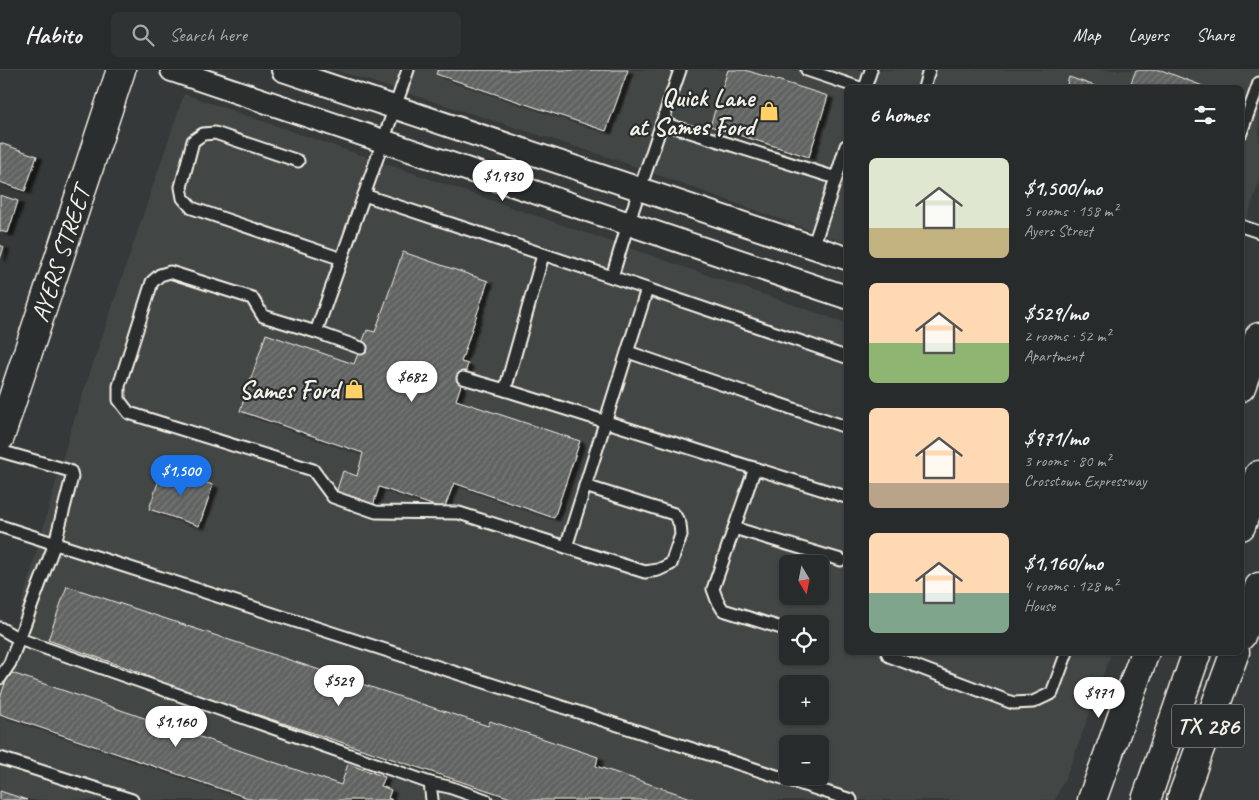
<!DOCTYPE html>
<meta charset="utf-8">
<style>
body{margin:0;font-family:Caveat,sans-serif;background:#303333;color:#f1f3f6;height:100vh;display:flex;flex-direction:column;font-size:19px;white-space:nowrap}
*{box-sizing:border-box;margin:0}
p{font-size:16px;color:#a5a7a9}
.icon{flex:none;width:28px;height:28px;fill:none;stroke:currentColor;stroke-width:2;stroke-linecap:round;stroke-linejoin:round}
.map{position:relative;flex:1;overflow:hidden}
.sheet{position:absolute;left:844px;top:15px;width:400px;height:570px;display:flex;flex-direction:column;background:#282b2b;border-radius:8px;box-shadow:0 1px 4px #0004,0 0 0 1px #444747}
.sheet>*{flex:none}
.needle{width:32px;rotate:170deg}
.controls{position:absolute;left:779px;top:485px;display:grid;gap:10px}
.controls a{display:grid;place-items:center;width:50px;height:50px;border-radius:8px;background:#282b2b;box-shadow:0 1px 4px #0004,0 0 0 1px #444747;font-size:25px}
.price{position:absolute;translate:-50% -42px;padding:0 11px;border-radius:18px;background:#fff;color:#222;font-size:16px;line-height:32px;filter:drop-shadow(0 1px 2px #0008)}
.price::after{content:'';position:absolute;left:50%;top:30px;width:15px;height:11px;margin-left:-8px;background:inherit;clip-path:polygon(0 0,100% 0,50% 100%)}
.price.selected{background:#1a73e8;color:#fff}
ul{padding:0;list-style:none}
li{display:flex;align-items:center;gap:15px;height:125px;padding:0 25px}
li span{display:grid;place-items:center;flex:none;width:140px;height:100px;border-radius:8px;color:#555}
li>.icon{margin-inline-start:auto}
span .icon{width:60px;height:60px;fill:#fffc;stroke-width:1}
li b{font-size:21px}
h2{display:flex;justify-content:space-between;align-items:center;height:60px;padding:0 25px;font-size:21px}
header{display:flex;align-items:center;gap:30px;box-sizing:border-box;height:70px;padding:0 25px;background:#282b2b;border-bottom:1px solid #444747}
header strong{font-size:24px}
nav{display:flex;gap:28px;margin-inline-start:auto;font-size:18px}
.search{width:350px;height:45px;background:#303333;display:flex;align-items:center;gap:12px;box-sizing:border-box;padding:0 18px;border-radius:8px;color:#a5a7a9;font-size:19px}
.map>svg:first-child{display:block}
.built{fill:#434645;fill-rule:evenodd}
.building{fill:url(#building-hatch);stroke:#f4f1e8;filter:url(#shadow)}
.lines{fill:none;stroke-linecap:round;stroke-linejoin:round}
.lane-casing{stroke:#f4f1e8;stroke-width:15}
.street-casing{stroke:#f4f1e8;stroke-width:26}
.secondary-casing{stroke:#f4f1e8;stroke-width:31}
.highway-casing{stroke:#f4f1e8;stroke-width:31}
.lane{stroke:#2a2d2e;stroke-width:11}
.street{stroke:#2a2d2e;stroke-width:22}
.secondary{stroke:#2a2d2e;stroke-width:28}
.highway{stroke:#2a2d2e;stroke-width:28}
.labels{text-anchor:middle;stroke-width:4.5;stroke-linejoin:round;paint-order:stroke}
.shield{fill:#2a2d2e;stroke:#b7b6b0;stroke-width:1}
.shield-label{font-size:24px;font-weight:bold;fill:#f4f1e8}
.poi-label{font-size:25px;font-weight:bold;fill:#f4f1e8;stroke:#2a2d2e;text-anchor:end}
.street-label{font-size:25px;fill:#f4f1e8;stroke:#2a2d2e}
</style>
<header>
<strong>Habito</strong>
<div class="search"><svg class="icon" aria-label="search" viewBox="0 0 24 24"><circle cx="10" cy="10" r="6"/><path d="M15 15l6 6"/></svg>Search here</div>
<nav><a>Map</a><a>Layers</a><a>Share</a></nav>
</header>
<div class="map">
<svg width="1259" height="730" viewBox="0 0 1259 730">
<defs>
<pattern id="building-hatch" width="6" height="6" patternUnits="userSpaceOnUse" patternTransform="scale(1.25)"><rect width="6" height="6" fill="#616362"/><path d="M-1 1l2-2M0 6l6-6M5 7l2-2" fill="none" stroke="#787a78"/></pattern>
<filter id="shadow"><feDropShadow dx="5.5" dy="3" stdDeviation="1" flood-color="#0009"/></filter>
</defs>
<rect width="100%" height="100%" fill="#363939"/>
<filter id="ink" filterUnits="userSpaceOnUse"><feTurbulence type="fractalNoise" baseFrequency=".02" numOctaves="2"/><feDisplacementMap in="SourceGraphic" scale="10" xChannelSelector="R" yChannelSelector="G"/><feConvolveMatrix kernelMatrix="1 2 1 2 8 2 1 2 1" color-interpolation-filters="sRGB"/></filter>
<g filter="url(#ink)">
<!-- built -->
<g class="built">
<path d="M335 0H1259V112L1241 166V18H846V173L614 89Z"/>
<path d="M184 24 846 253V582L1111 583 1072 692 1055 730H0V604L10 576 71 359ZM788 494H820V526H788ZM788 554H820V586H788ZM788 614H820V646H788ZM788 674H820V706H788Z"/>
</g>
<!-- building -->
<g class="building">
<path d="M438 0H628L606 61 436 4Z"/>
<path d="M728 0H745L828 26 809 87 710 56Z"/>
<path d="M1136 0H1161L1208 18H1129Z"/>
<path d="M1069 7 1095 16 1094 18H1066Z"/>
<path d="M0 73 37 86 25 121 0 112Z"/>
<path d="M0 125 18 131 8 163 0 161Z"/>
<path d="M0 175 4 177 0 189Z"/>
<path d="M403 182 488 211 461 292 468 294 456 330 580 371 554 448 454 413 444 439 379 417 373 436 336 423 343 401 357 406 363 383 240 341 266 264 354 294 367 260 375 262Z"/>
<path d="M163 398 213 415 199 456 149 439Z"/>
<path d="M67 516 488 656 490 651 598 687 596 696 697 730H517L161 613 139 602 48 570Z"/>
<path d="M9 602 341 715 348 694 385 707 381 716 391 720 388 728 392 730H254L0 644V628Z"/>
<path d="M0 721 27 730H0Z"/>
</g>
<g class="lines">
<defs>
<g id="lane">
<path d="M807 0 860 18"/>
<path d="M865 18 871 0"/>
<path d="M924 18 929 0"/>
<path d="M662 53 680 0"/>
<path d="M1241 63 1259 13"/>
<path d="M298 91 215 63 203 64 193 71 181 117 183 128 192 138 342 189"/>
<path d="M836 108 846 76"/>
<path d="M364 125 612 207"/>
<path d="M1241 156 1259 162"/>
<path d="M813 177 836 108 662 53 628 154 612 207 846 287"/>
<path d="M316 262 408 0"/>
<path d="M361 278 316 262 263 246 252 228 170 202 160 205 152 212 119 316V330L129 343 313 400 333 427 376 442 459 443 566 477 647 219"/>
<path d="M628 282 846 357"/>
<path d="M463 308 505 320 846 427"/>
<path d="M505 320 543 185"/>
<path d="M0 381 67 400 71 402 72 407 55 473 10 593 0 608"/>
<path d="M755 398 713 519 717 530 723 540 788 560"/>
<path d="M0 456 851 730"/>
<path d="M734 458 841 490"/>
<path d="M566 477 645 502 658 500 671 494 681 465 680 454 674 444 585 416"/>
<path d="M0 558 19 569 430 713 432 730"/>
<path d="M887 582 889 586 1013 633 1033 632 1052 623 1067 582"/>
<path d="M0 688 132 730"/>
<path d="M430 713 449 717 486 730"/>
</g>
<g id="street">
<path d="M172 0 846 227"/>
<path d="M283 0 846 188"/>
</g>
<g id="secondary">
<path d="M1241 317 1259 267"/>
<path d="M0 367 121 0"/>
<path d="M1092 730 1145 582"/>
</g>
<g id="highway">
<path d="M1241 456 1259 405"/>
<path d="M1241 566 1259 517"/>
<path d="M1146 730 1197 582"/>
<path d="M1181 730 1235 582"/>
</g>
</defs>
<!-- lane casing -->
<use href="#lane" class="lane-casing"/>
<!-- street casing -->
<use href="#street" class="street-casing"/>
<!-- secondary casing -->
<use href="#secondary" class="secondary-casing"/>
<!-- highway casing -->
<use href="#highway" class="highway-casing"/>
<!-- lane -->
<use href="#lane" class="lane"/>
<!-- street -->
<use href="#street" class="street"/>
<!-- secondary -->
<use href="#secondary" class="secondary"/>
<!-- highway -->
<use href="#highway" class="highway"/>
</g>
</g>
<!-- icons -->
<defs>
<symbol id="shop-bare" viewBox="-9 -9 18 18"><path d="M-5-2.5h2.3a2.7 3.5 0 0 1 5.4 0H5L5.5 6h-11ZM-1.5-2.5h3a1.5 2.3 0 0 0-3 0Z" fill="#ffd166" stroke="#2a2d2e" stroke-width="2.5" paint-order="stroke"/></symbol>
</defs>
<g fill-rule="evenodd">
<use href="#shop-bare" x="755" y="27" width="28" height="28"/>
<use href="#shop-bare" x="340" y="305" width="28" height="28"/>
</g>
<g class="labels">
<!-- shield labels -->
<rect class="shield" x="1172" y="634.5" width="72" height="43" rx="4"/>
<g class="shield-label">
<text x="1208" y="664">TX 286</text>
</g>
<!-- poi labels -->
<g class="poi-label">
<text x="754" y="36">Quick Lane<tspan x="754" dy="29">at Sames Ford</tspan></text>
<text x="339" y="328">Sames Ford</text>
</g>
<!-- street labels -->
<g class="street-label">
<text transform="translate(60 184) rotate(-72)" y="9">AYERS STREET</text>
</g>
</g>
</svg>
<div class="controls">
<a><svg class="needle" viewBox="-14 -14 28 28"><path d="M0-13l5 13h-10z" fill="#e53935"/><path d="M0 13l5-13h-10z" fill="#a5a7a9"/></svg></a>
<a><svg class="icon" aria-label="locate" viewBox="0 0 24 24"><circle cx="12" cy="12" r="6"/><path d="M12 2v4M12 18v4M2 12h4M18 12h4"/></svg></a>
<a>+</a>
<a>−</a>
</div>
<b class="price" style="left:503px;top:132px">$1,930</b>
<b class="price" style="left:412px;top:333px">$682</b>
<b class="price selected" style="left:181px;top:427px">$1,500</b>
<b class="price" style="left:339px;top:637px">$529</b>
<b class="price" style="left:1099px;top:649px">$971</b>
<b class="price" style="left:176px;top:678px">$1,160</b>
<section class="sheet">
<h2>6 homes<svg class="icon" aria-label="filters" viewBox="0 0 24 24"><path d="M4 7h16M4 17h16"/><circle cx="9" cy="7" r="2"/><circle cx="15" cy="17" r="2"/></svg></h2>
<ul>
<li><span style="background:linear-gradient(#dfe7d0 70%,#c2b280 0)"><svg class="icon" aria-label="home" viewBox="0 0 24 24"><path d="M3 11l9-7 9 7M6 9v11h12V9"/></svg></span><div><b>$1,500/mo</b><p>5 rooms · 158 m²</p><p>Ayers Street</p></div></li>
<li><span style="background:linear-gradient(#ffd9b3 60%,#8fb573 0)"><svg class="icon" aria-label="home" viewBox="0 0 24 24"><path d="M3 11l9-7 9 7M6 9v11h12V9"/></svg></span><div><b>$529/mo</b><p>2 rooms · 52 m²</p><p>Apartment</p></div></li>
<li><span style="background:linear-gradient(#ffd9b3 75%,#b9a48a 0)"><svg class="icon" aria-label="home" viewBox="0 0 24 24"><path d="M3 11l9-7 9 7M6 9v11h12V9"/></svg></span><div><b>$971/mo</b><p>3 rooms · 80 m²</p><p>Crosstown Expressway</p></div></li>
<li><span style="background:linear-gradient(#ffd9b3 60%,#7fa58c 0)"><svg class="icon" aria-label="home" viewBox="0 0 24 24"><path d="M3 11l9-7 9 7M6 9v11h12V9"/></svg></span><div><b>$1,160/mo</b><p>4 rooms · 128 m²</p><p>House</p></div></li>
</ul>
</section>
</div>
